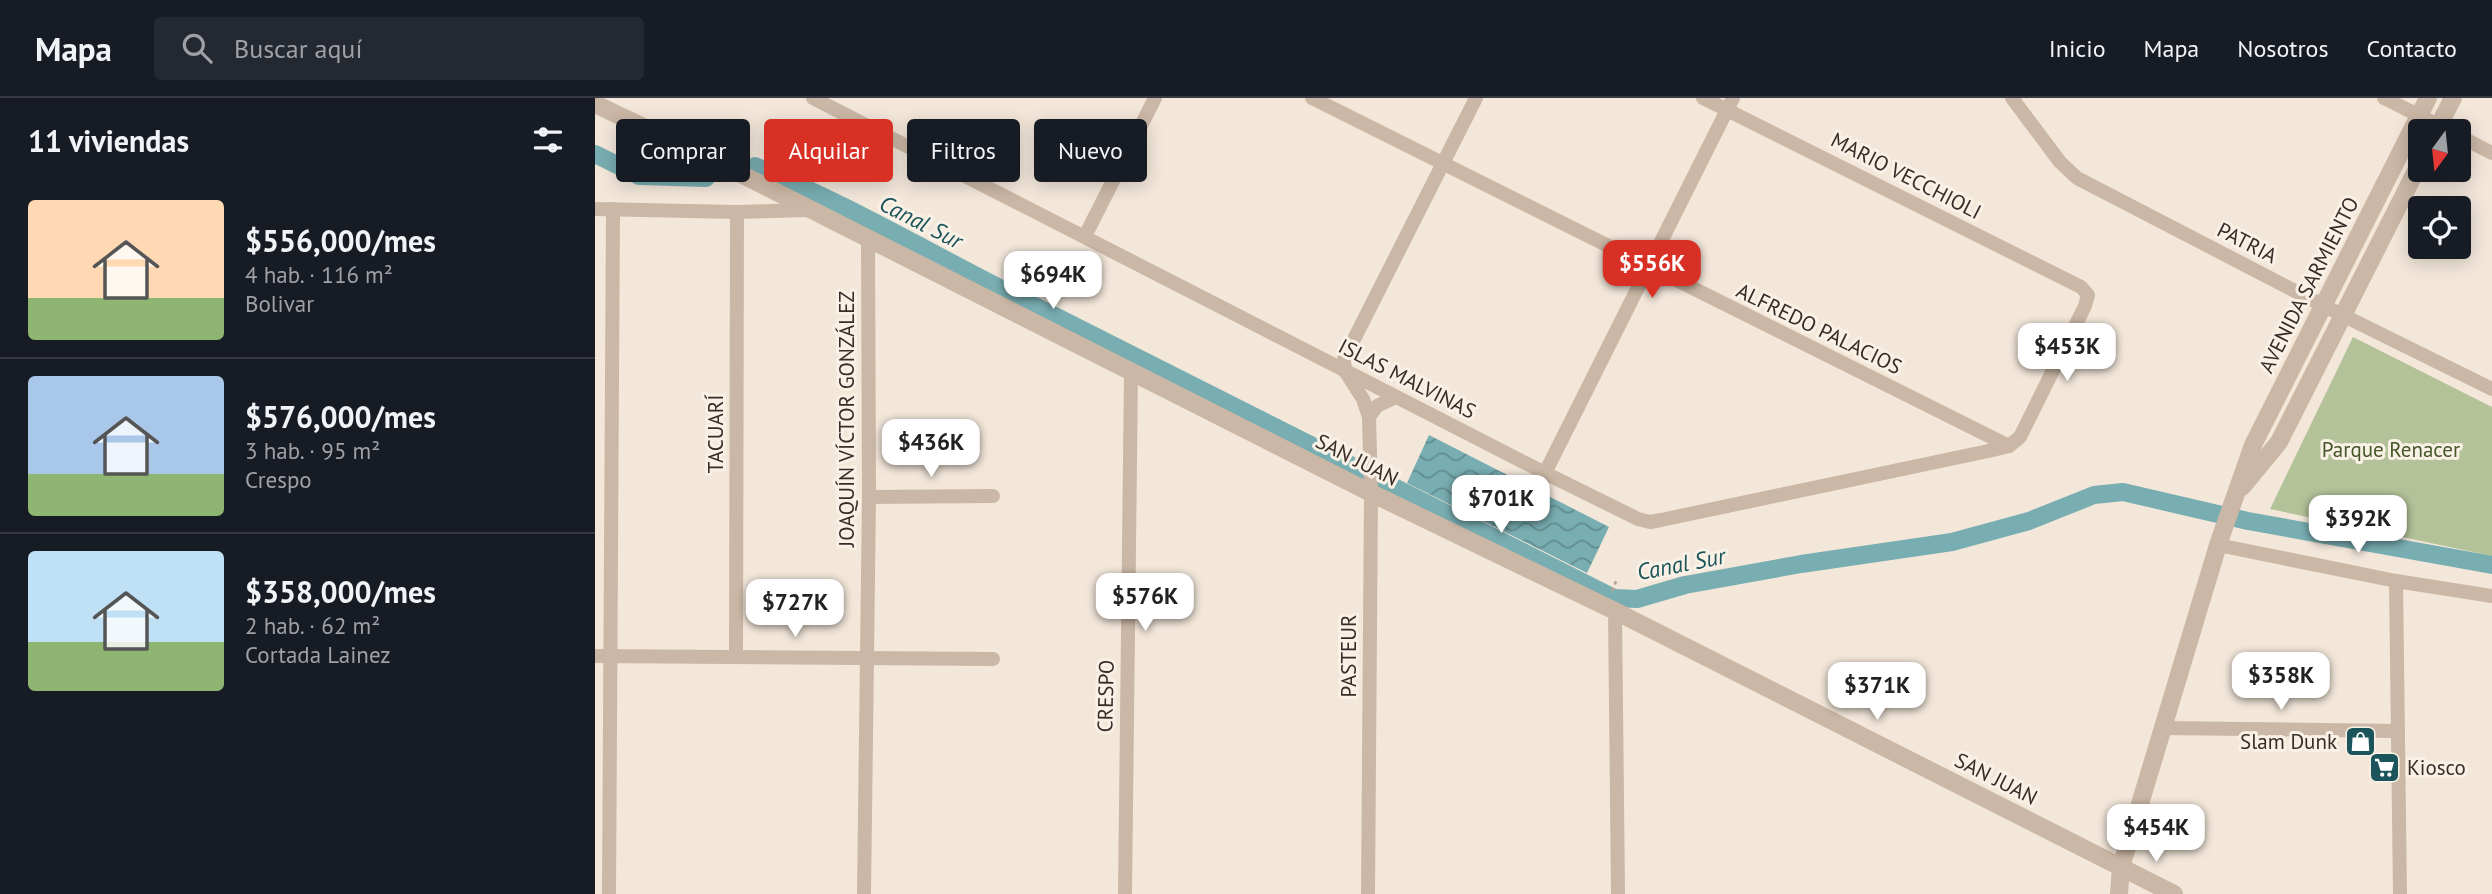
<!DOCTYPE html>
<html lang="es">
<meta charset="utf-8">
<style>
body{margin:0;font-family:"PT Sans",sans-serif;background:#242831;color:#f1f3f6;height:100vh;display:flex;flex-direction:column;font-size:26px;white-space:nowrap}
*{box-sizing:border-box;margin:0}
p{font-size:23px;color:#9ea1a6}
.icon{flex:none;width:38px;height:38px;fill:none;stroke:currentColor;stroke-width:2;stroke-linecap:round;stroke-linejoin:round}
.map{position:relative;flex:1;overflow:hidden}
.drawer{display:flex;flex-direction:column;background:#171b24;width:595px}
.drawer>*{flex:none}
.top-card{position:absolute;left:21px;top:21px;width:665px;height:63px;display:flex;gap:14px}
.needle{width:46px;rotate:195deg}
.buttons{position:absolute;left:1813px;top:21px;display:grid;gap:14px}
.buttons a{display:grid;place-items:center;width:63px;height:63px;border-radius:7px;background:#171b24;box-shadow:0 4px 18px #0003;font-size:35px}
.price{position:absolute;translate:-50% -60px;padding:0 16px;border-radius:14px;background:#fff;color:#222;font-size:23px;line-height:46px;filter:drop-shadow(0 2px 4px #0008)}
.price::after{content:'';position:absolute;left:50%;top:42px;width:21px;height:16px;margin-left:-10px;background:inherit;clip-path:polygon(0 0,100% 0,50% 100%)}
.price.active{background:#d93025;color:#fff}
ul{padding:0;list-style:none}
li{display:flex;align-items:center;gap:21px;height:175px;padding:0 28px}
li+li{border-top:2px solid #363941}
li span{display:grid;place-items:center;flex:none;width:196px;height:140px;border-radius:7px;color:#555}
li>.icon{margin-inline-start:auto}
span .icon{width:84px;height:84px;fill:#fffc;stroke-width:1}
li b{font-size:30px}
h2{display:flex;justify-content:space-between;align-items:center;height:84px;padding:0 28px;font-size:30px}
.pill{padding:0 24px;border-radius:7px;background:#171b24;box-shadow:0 4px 18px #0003;font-size:24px;line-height:63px}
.pill.active{background:#d93025;color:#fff}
header{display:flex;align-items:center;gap:42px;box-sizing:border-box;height:98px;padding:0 35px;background:#171b24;border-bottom:2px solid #363941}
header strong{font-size:33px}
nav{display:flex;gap:38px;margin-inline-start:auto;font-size:24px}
.search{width:490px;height:63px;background:#242831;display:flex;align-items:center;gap:18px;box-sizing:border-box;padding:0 24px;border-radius:7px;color:#9ea1a6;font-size:26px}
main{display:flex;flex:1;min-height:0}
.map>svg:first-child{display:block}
.green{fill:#b4c299}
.water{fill:url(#water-waves)}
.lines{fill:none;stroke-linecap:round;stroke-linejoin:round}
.canal{stroke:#78adb1;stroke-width:18}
.path{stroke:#b7a18f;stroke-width:2.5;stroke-dasharray:3.5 3.5;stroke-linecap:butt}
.minor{stroke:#cbb7a5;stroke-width:14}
.tertiary{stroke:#cbb7a5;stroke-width:18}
.labels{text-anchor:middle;stroke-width:6;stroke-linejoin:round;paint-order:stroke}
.street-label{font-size:21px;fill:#372c27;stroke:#faf1e6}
.park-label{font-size:21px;fill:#455629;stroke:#faf1e6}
.poi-label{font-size:21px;fill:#372c27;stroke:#faf1e6;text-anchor:end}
.water-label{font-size:23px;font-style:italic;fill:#1b545a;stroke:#faf1e6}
</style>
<header>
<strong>Mapa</strong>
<div class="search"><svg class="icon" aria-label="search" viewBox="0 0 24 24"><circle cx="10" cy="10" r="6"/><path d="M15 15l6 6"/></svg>Buscar aquí</div>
<nav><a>Inicio</a><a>Mapa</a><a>Nosotros</a><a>Contacto</a></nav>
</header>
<main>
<section class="drawer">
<h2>11 viviendas<svg class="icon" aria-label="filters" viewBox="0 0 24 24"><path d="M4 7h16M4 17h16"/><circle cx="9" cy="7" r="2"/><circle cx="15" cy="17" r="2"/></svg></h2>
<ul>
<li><span style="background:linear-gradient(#ffd9b3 70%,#8fb573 0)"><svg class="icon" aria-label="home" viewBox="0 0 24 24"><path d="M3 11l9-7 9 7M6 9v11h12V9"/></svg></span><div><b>$556,000/mes</b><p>4 hab. · 116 m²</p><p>Bolivar</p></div></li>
<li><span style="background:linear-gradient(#a9c7e8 70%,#8fb573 0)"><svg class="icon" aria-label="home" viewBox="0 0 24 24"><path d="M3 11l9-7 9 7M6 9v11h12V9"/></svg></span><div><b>$576,000/mes</b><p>3 hab. · 95 m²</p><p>Crespo</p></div></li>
<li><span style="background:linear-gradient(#bfe0f5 65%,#8fb573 0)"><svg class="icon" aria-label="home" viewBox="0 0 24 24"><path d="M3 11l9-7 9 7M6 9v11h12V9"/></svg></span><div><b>$358,000/mes</b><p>2 hab. · 62 m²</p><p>Cortada Lainez</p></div></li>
</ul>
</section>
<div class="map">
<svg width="1897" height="796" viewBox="0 0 1897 796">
<defs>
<pattern id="water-waves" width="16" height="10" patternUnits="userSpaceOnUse" patternTransform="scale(1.75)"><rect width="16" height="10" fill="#78adb1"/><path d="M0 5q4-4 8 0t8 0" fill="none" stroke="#638d90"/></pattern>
</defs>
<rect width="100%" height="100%" fill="#f3e7da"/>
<!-- green -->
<path class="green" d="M1758 239 1897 309V458L1675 411Z"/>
<!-- water -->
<path class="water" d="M834 337 1014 429 992 475 812 385Z"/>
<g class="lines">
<!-- canal -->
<g class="canal">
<path d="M0 56 44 78 111 80"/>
<path d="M160 68C255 107 345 161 438 207 632 304 826 401 1019 500L1042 501 1090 487 1206 466 1357 444 1434 423 1499 397 1528 394 1653 423 1897 467"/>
</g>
<!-- path -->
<path class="path" d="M1017 493 1022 481"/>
<!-- minor -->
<g class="minor">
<path d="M218 0 950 375 1043 421 1055 424 1066 422 1398 352 1414 348 1425 339 1490 208 1493 197 1486 189 1108 0"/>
<path d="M717 0 1414 348"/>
<path d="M1417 0 1465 64 1482 80 1729 208 1897 291"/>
<path d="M1789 0 1855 33"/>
<path d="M1864 38 1897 55"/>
<path d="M0 111 142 114 214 112"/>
<path d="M490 138 560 0"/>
<path d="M774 319 782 308 801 299"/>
<path d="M950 375 1138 0"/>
<path d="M274 399 398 398"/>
<path d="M1623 447 1801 483 1897 498"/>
<path d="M1801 483 1805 796"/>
<path d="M1020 513 1023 796"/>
<path d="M0 558 398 561"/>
<path d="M141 558 142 114"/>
<path d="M1568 630 1803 633"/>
<path d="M14 796 18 111"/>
<path d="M269 796 274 399 273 140"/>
<path d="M530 796 536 274"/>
<path d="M773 796 776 395 774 319 768 301 750 273 749 261 881 0"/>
</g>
<!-- tertiary -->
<g class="tertiary">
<path d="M0 6 124 65 776 395 1020 513 1579 796"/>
<path d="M1841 33 1858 0"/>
<path d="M1647 389 1684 344 1825 65"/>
<path d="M1524 796 1526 769 1623 447 1658 347 1833 0"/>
</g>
</g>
<!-- icons -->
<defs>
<symbol id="shop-square" viewBox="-11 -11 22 22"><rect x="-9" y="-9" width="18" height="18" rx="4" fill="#1b545a" stroke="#faf1e6"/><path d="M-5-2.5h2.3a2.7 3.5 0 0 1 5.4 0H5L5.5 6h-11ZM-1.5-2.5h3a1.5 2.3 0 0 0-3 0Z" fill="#fff"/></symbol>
<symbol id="supermarket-square" viewBox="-11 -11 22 22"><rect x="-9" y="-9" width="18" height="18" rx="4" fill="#1b545a" stroke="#faf1e6"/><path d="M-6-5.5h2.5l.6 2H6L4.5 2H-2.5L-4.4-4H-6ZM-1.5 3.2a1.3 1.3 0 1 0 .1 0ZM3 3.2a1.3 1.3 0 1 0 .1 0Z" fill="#fff"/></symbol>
</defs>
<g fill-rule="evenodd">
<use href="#shop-square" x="1748" y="626" width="35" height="35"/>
<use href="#supermarket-square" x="1772" y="652" width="35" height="35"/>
</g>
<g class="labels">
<!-- street labels -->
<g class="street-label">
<text transform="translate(1311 78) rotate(27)" y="7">MARIO VECCHIOLI</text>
<text transform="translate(1652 145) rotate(27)" y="7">PATRIA</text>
<text transform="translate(1714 187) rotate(-63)" y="7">AVENIDA SARMIENTO</text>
<text transform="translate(1224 231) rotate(26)" y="7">ALFREDO PALACIOS</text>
<text transform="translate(812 281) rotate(27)" y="7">ISLAS MALVINAS</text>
<text transform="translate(252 321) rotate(-90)" y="7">JOAQUÍN VÍCTOR GONZÁLEZ</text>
<text transform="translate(121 336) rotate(-90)" y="7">TACUARÍ</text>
<text transform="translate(762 362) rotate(27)" y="7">SAN JUAN</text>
<text transform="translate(754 558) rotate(-90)" y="7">PASTEUR</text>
<text transform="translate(511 598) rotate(-89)" y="7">CRESPO</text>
<text transform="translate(1401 681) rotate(27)" y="7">SAN JUAN</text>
</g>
<!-- park labels -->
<g class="park-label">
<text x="1796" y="359">Parque Renacer</text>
</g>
<!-- poi labels -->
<g class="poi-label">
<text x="1742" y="651">Slam Dunk</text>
<text x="1812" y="677" text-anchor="start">Kiosco</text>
</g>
<!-- water labels -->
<g class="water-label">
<text transform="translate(326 124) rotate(27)" y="8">Canal Sur</text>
<text transform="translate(1086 466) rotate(-11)" y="8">Canal Sur</text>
</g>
</g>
</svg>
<div class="buttons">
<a><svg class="needle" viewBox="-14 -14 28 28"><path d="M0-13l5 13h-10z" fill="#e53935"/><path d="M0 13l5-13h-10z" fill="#9ea1a6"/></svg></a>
<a><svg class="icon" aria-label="locate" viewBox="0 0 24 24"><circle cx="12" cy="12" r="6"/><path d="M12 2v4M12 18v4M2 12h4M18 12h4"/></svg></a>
</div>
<b class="price active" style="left:1057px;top:202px">$556K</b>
<b class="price" style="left:458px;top:213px">$694K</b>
<b class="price" style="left:1472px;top:285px">$453K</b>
<b class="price" style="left:336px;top:381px">$436K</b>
<b class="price" style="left:906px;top:437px">$701K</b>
<b class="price" style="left:1763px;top:457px">$392K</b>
<b class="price" style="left:550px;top:535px">$576K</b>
<b class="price" style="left:200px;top:541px">$727K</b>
<b class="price" style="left:1686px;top:614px">$358K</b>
<b class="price" style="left:1282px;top:624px">$371K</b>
<b class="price" style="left:1561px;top:766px">$454K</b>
<div class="top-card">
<a class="pill">Comprar</a>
<a class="pill active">Alquilar</a>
<a class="pill">Filtros</a>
<a class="pill">Nuevo</a>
</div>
</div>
</main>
